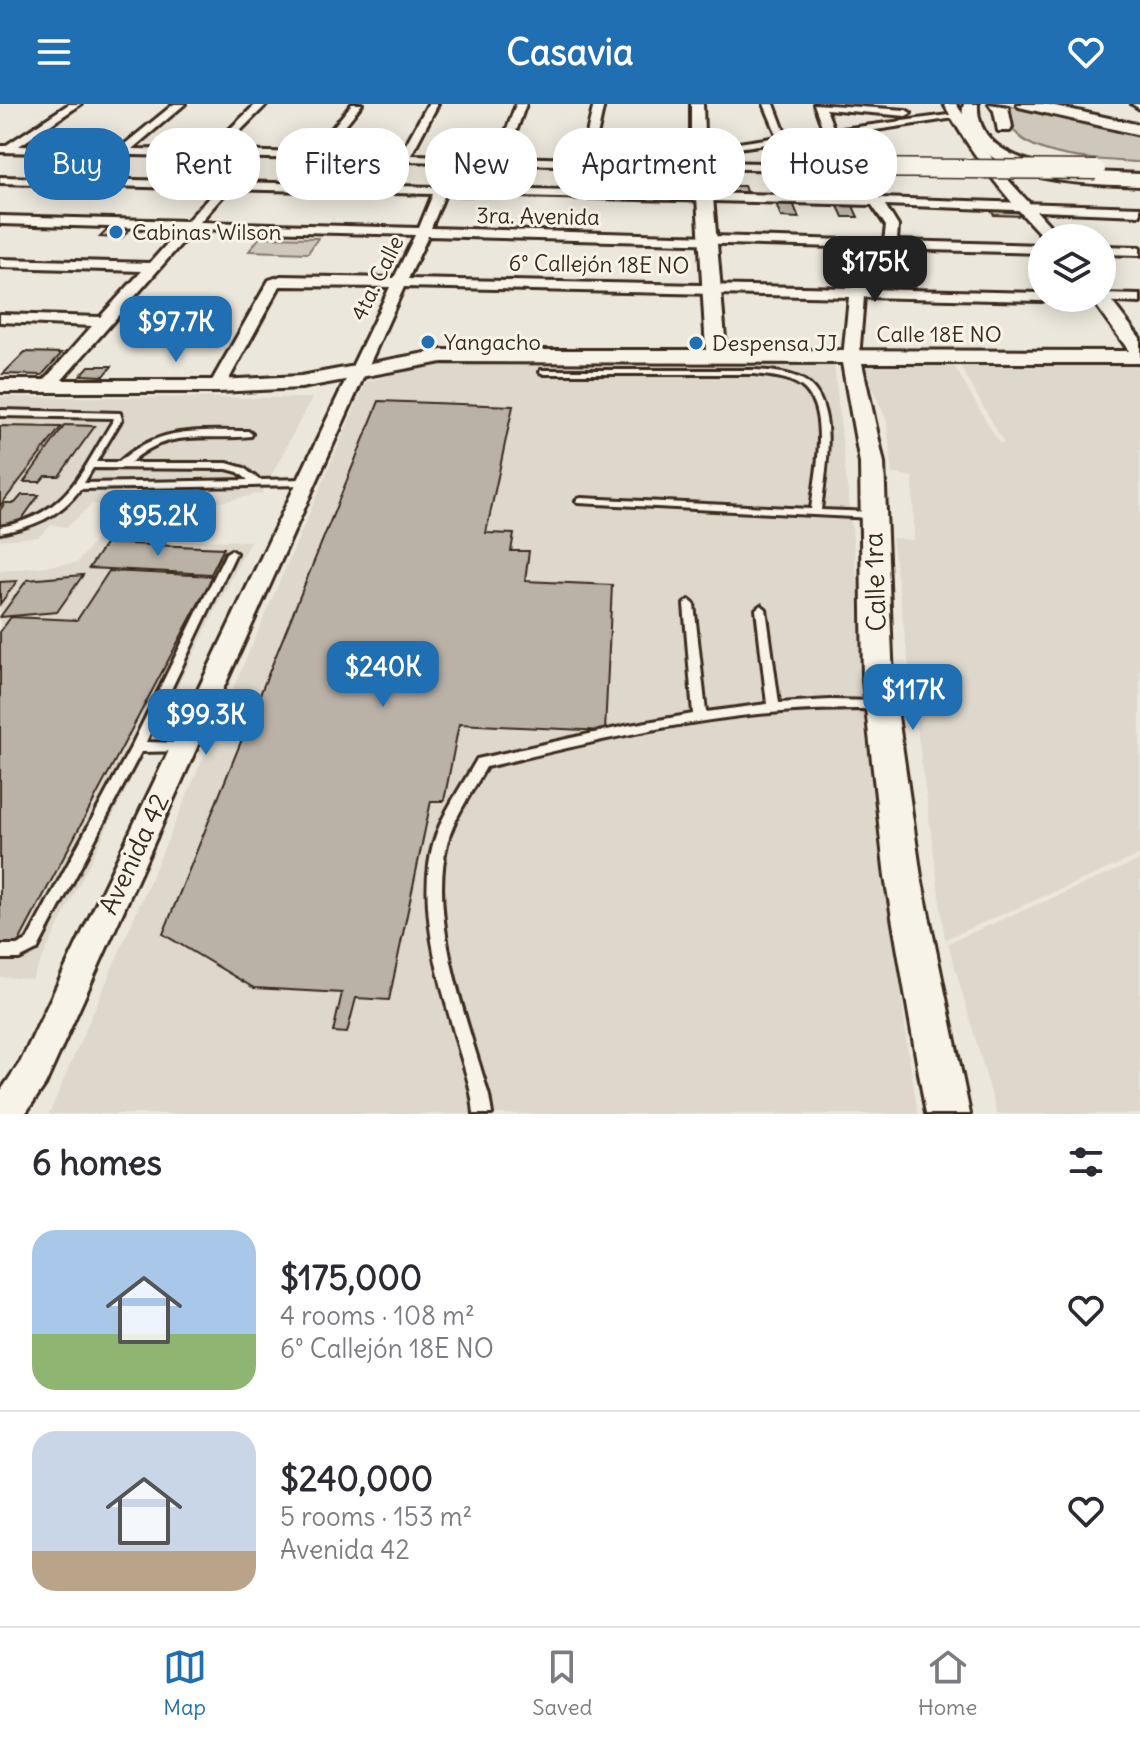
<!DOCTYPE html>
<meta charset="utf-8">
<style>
body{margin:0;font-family:Delius,sans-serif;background:#f7f7f7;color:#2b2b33;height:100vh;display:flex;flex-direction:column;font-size:30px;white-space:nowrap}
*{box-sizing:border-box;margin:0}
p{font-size:26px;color:#7c7c81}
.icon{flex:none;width:44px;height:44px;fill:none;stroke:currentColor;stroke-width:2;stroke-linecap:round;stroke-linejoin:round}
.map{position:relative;height:1010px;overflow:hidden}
.side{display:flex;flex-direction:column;background:#fff;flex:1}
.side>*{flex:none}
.top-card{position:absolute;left:24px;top:24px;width:1092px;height:72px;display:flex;gap:16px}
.fabs{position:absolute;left:1028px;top:120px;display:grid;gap:16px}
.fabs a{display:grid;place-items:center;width:88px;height:88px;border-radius:50%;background:#fff;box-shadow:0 4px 20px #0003;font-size:40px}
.price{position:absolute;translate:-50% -68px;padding:0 18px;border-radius:16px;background:#1f6fb2;color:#fff;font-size:26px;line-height:52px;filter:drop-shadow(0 2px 4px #0008)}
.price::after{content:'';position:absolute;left:50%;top:48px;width:24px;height:18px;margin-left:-12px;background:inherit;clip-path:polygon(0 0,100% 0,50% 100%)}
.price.active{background:#222;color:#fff}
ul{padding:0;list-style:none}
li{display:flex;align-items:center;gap:24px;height:200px;padding:0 32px}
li+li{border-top:2px solid #e1e1e2}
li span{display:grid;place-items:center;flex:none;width:224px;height:160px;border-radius:24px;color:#555}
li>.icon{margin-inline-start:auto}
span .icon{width:96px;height:96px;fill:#fffc;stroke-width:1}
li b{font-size:34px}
h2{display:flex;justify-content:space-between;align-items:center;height:96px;padding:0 32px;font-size:34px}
.chip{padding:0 28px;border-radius:32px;background:#fff;box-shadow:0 4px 20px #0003;font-size:28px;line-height:72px}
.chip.active{background:#1f6fb2;color:#fff}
header{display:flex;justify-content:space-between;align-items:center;height:104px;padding:0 32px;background:#1f6fb2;color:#fff;font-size:36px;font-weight:800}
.dock{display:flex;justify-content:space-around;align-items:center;height:112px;border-top:2px solid #e1e1e2;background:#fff;font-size:22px;color:#7c7c81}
.dock a{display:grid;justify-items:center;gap:4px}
.dock .active{color:#1f6fb2}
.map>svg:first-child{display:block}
.built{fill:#ddd7cc}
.green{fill:#cec8bc;stroke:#84796d;stroke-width:2}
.building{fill:#bab2a7;stroke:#3b2a1e;stroke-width:2}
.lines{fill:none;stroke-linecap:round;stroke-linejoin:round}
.service-casing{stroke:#3b2a1e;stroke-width:6}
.minor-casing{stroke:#3b2a1e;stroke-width:6}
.tertiary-casing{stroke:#3b2a1e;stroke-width:6}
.secondary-casing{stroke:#3b2a1e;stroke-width:6}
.primary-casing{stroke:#3b2a1e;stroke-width:6}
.service{fill:#f7f3e8;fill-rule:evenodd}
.minor{fill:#f7f3e8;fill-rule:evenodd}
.tertiary{fill:#f7f3e8;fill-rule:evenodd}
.secondary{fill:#f7f3e8;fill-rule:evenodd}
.primary{fill:#f7f3e8;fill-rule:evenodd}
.primary-bridge-casing{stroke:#3b2a1e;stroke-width:21;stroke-linecap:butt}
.primary-bridge{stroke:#f7f3e8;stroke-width:18}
.poi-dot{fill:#1f6fb2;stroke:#f7f3e8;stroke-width:3}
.labels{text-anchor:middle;stroke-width:6;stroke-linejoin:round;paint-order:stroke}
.far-street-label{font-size:22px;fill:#3b2a1e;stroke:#f7f3e8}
.far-poi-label{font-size:22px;fill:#3b2a1e;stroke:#f7f3e8;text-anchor:start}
.street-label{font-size:26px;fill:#3b2a1e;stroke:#f7f3e8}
</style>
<header><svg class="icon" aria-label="menu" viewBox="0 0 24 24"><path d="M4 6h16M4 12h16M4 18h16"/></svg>Casavia<svg class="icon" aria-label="heart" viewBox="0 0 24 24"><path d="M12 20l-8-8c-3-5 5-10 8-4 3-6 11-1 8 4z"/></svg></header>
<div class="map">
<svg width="1140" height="1010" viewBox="0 0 1140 1010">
<rect width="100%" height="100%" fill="#ece7dc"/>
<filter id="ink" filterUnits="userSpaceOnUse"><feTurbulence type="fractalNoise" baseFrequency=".0125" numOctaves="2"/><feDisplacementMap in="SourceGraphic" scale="16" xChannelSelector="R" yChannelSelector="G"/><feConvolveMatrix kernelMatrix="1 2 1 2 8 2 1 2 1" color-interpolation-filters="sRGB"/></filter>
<g filter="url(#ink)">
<!-- built -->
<g class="built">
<path d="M72 61 118 62 101 75 55 74Z"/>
<path d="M861 259 953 260 999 339H1004L959 260 1140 262V751L945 835 892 434 914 436 913 373 892 369 887 317Z"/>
<path d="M834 260 907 941 918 1010H49L366 278 404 267 447 261Z"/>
<path d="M0 293 312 294 262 389 191 405 92 400 67 423 52 421 38 433 0 436Z"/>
<path d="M96 435 250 437 32 875 0 873V467L77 459Z"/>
<path d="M1140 756V1010H997L948 839Z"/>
</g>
<!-- green -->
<g class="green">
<path d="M1003 0 1140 31V58C1106 56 1039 56 1015 28 1008 20 1008 8 1003 0Z"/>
<path d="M260 133 318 134 308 149 249 147Z"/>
</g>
<!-- building -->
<g class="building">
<path d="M330 42H351L346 49 325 48Z"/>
<path d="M205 53 220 54 209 64H194Z"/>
<path d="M467 57 498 58 496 65 464 64Z"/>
<path d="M647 61 686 62V69L647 68Z"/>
<path d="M717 82H744L747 90H719Z"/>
<path d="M776 99H793L799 114 781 113Z"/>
<path d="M838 102H853L858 113H843Z"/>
<path d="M989 104H1017L1022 112 994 111Z"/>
<path d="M108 125 129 126 122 134 100 133Z"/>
<path d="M25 248 62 249 42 271 3 270Z"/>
<path d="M89 262H112L104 272 81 271Z"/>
<path d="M379 297 513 302 486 429 514 430 511 447H529L525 477 612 481 605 627 459 620 444 697H431L389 896 356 894 347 929 333 928 342 889 254 884 163 830Z"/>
<path d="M65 321 95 322 59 372H45L40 378H24Z"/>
<path d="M0 322 61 323 0 402Z"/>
<path d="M22 391H39L17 422 0 421V406L5 399H15Z"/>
<path d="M106 439 224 444 211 470 89 464Z"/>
<path d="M109 467 213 472 15 845 0 844V528L11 513 77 516Z"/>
<path d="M83 471 57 508 0 513 27 476Z"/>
<path d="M17 477 0 500V478Z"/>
</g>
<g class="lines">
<defs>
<g id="service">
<path d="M828 29 833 30 845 65 840 64Z"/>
<path d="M541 266H754C770 267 788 268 803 276 841 298 825 370 821 406L873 408 878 411 873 414 578 399 576 397 578 395 581 394 811 405C815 373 831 306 802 283 789 273 770 272 754 270H544L540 268Z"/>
<path d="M0 306 120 309 122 315 96 358H119C159 322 198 327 248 327L252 330 251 332C206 337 168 323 130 359H227L244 364 259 376 305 375 310 378 305 381 80 385C61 412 32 423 0 429V423C68 411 81 368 114 315L113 314 0 312ZM93 364 227 365 238 368 248 376 84 379Z"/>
<path d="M231 446 236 449 146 638 182 639 186 641 188 644 186 647 141 648 37 846 19 855H0V841H17L27 836 131 643 226 449Z"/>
<path d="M689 496 694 500 706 608 767 600 756 505 761 501 766 505 779 599 830 596 880 597 884 598 886 601 884 604 880 605C847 605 815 605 782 608 682 615 584 640 486 663 473 687 454 712 447 740 428 815 468 919 489 992L492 1010H474C472 983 462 958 455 932 439 874 416 797 434 737 443 708 462 682 477 655L630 621 693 610 684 500Z"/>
</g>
<g id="minor">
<path d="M69 0H81L19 42 120 44 174 0H185L132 45 208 46 256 0H267L220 47 312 49 352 0H362L323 49 400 51 428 0H438L411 51 497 53 516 0H526L507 53 581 55 594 0H604L592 55 843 61 847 62 856 76 879 94 1140 103V111L885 101 898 122 897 137 1042 141V149L888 145 866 185 1042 189V194H1048L1042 197 864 193 859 254 851 259 843 254 849 193 404 183 45 981 25 1010H0V988L21 957 390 183 280 182 223 286H211L209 282 269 176 281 172 394 174 415 131 194 125 53 286 47 287 39 282 92 222 0 218V210L100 213 142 167 0 163V155L150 159 180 125 0 120V112L187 117 217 85 0 79V73L223 78 230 74 235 78 436 83 447 58 0 48V42H5ZM458 59 839 67 847 80 863 93 448 83ZM229 85 433 90 419 124 200 118ZM445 90 872 101 886 122 884 137 431 124ZM428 132 875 144 852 184 408 175Z"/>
<path d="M764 0H774L788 37 695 50V46L699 45 778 33Z"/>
<path d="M814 0 906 6 911 9 906 12 826 5 834 26 956 10 961 13 830 33 825 30Z"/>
<path d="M1102 142 1140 143V151L1102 150Z"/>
<path d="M1102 190 1140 191V199L1097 197 1095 194H1102Z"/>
</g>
<g id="tertiary">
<path d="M691 0H703L705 60 713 93 726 246 1129 247 1091 194H1102V189L1106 190 1140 234V259H862L884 359 893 577 921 773 970 1010H926L885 773 863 577 860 359 842 259 442 258 301 284 217 288H0V276H217L301 272 442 246H706L697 93 691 60Z"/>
<path d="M944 0H956L1001 68 1061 134H1044C1005 93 971 50 944 0Z"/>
</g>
<path id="secondary" d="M1132 0H1140V5Z"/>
<g id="primary">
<path d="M964 0H978C974 69 1094 68 1140 70V82C1086 79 1008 82 973 34 965 24 960 13 964 0Z"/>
<path d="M989 0 1008 3 1012 23 1010 27H998L994 7Z"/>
<path d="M1017 0H1046L1140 21V31L1019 3Z"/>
</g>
</defs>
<!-- service casing -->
<use href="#service" class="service-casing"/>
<!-- minor casing -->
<use href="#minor" class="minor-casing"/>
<!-- tertiary casing -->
<use href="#tertiary" class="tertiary-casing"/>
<!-- secondary casing -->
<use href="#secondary" class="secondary-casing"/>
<!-- primary casing -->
<use href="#primary" class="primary-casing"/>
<!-- service -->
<use href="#service" class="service"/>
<!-- minor -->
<use href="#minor" class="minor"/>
<!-- tertiary -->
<use href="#tertiary" class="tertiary"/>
<!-- secondary -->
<use href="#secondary" class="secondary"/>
<!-- primary -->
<use href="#primary" class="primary"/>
<defs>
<path id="primary-bridge" d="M847 64 1096 66"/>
</defs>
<!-- primary-bridge casing -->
<use href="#primary-bridge" class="primary-bridge-casing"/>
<!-- primary-bridge -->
<use href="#primary-bridge" class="primary-bridge"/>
</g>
</g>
<!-- markers -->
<g class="poi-dot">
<circle cx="116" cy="128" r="8"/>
<circle cx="428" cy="238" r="8"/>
<circle cx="696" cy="239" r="8"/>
</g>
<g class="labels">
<!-- far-street labels -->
<g class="far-street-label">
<text transform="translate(538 112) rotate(1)" y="8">3ra. Avenida</text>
<text transform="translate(599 160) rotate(1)" y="8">6° Callejón 18E NO</text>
<text transform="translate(377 174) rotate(-64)" y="8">4ta. Calle</text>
<text x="939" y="238">Calle 18E NO</text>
</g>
<!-- far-poi labels -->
<g class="far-poi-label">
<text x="132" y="136">Cabinas Wilson</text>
<text x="444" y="246">Yangacho</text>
<text x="712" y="247">Despensa JJ</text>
</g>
<!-- street labels -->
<g class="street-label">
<text transform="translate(875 478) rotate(-92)" y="9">Calle 1ra</text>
<text transform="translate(134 750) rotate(-65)" y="9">Avenida 42</text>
</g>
</g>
</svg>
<div class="fabs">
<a><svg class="icon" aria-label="layers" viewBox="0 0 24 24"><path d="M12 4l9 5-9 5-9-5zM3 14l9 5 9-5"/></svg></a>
</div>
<b class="price active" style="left:875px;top:200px">$175K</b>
<b class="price" style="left:176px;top:260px">$97.7K</b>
<b class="price" style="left:158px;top:454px">$95.2K</b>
<b class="price" style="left:383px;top:605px">$240K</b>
<b class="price" style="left:913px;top:628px">$117K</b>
<b class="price" style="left:206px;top:653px">$99.3K</b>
<div class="top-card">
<a class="chip active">Buy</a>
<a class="chip">Rent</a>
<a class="chip">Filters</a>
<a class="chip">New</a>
<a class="chip">Apartment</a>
<a class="chip">House</a>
</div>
</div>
<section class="side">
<h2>6 homes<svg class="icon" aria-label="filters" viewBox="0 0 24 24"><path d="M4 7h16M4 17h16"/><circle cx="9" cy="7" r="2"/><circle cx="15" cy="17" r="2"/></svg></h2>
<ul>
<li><span style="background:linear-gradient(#a9c7e8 65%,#8fb573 0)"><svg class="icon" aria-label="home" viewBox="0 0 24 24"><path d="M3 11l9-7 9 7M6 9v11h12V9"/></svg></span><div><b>$175,000</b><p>4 rooms · 108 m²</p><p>6° Callejón 18E NO</p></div><svg class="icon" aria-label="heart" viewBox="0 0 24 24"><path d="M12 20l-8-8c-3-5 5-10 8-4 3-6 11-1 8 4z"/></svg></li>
<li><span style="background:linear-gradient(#c9d6e8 75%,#b9a48a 0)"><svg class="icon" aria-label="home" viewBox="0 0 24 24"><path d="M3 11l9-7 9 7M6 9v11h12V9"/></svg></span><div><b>$240,000</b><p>5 rooms · 153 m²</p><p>Avenida 42</p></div><svg class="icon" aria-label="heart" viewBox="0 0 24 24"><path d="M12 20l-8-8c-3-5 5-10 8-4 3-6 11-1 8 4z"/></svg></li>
</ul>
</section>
<nav class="dock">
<a class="active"><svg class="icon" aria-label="map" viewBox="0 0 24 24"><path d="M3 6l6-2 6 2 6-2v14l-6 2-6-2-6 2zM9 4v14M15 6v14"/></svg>Map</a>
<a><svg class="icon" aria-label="saved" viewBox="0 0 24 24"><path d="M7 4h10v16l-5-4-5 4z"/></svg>Saved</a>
<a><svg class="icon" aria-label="home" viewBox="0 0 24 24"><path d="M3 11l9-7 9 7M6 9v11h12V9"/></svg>Home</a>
</nav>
